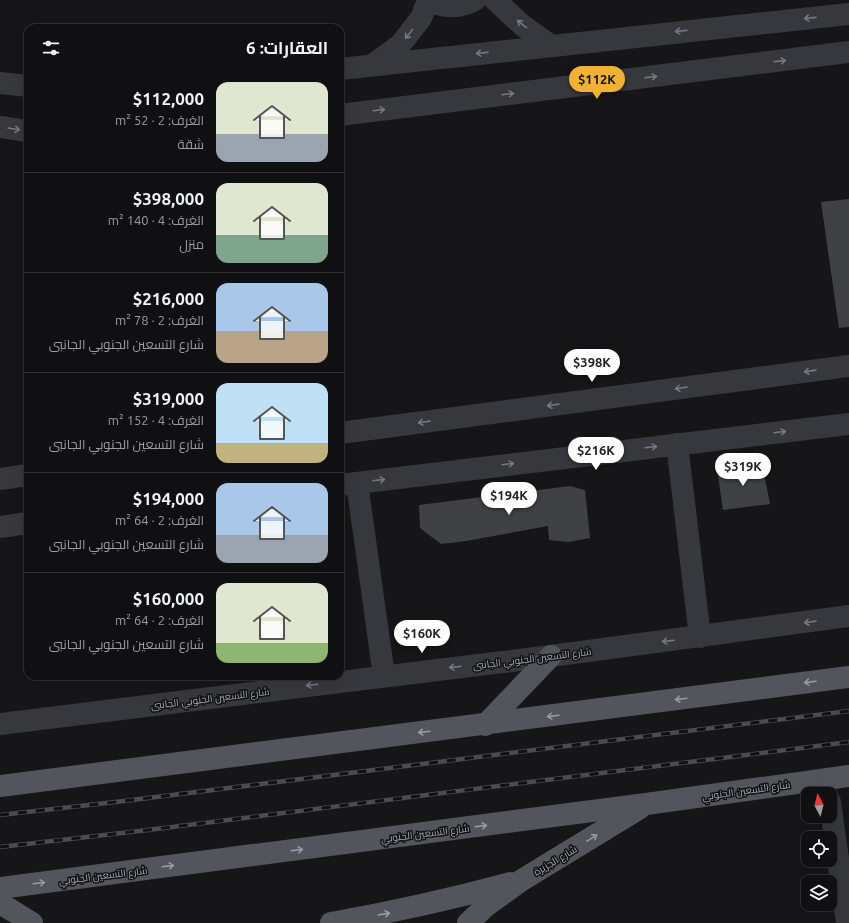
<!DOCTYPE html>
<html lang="ar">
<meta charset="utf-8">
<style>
body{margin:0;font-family:Ubuntu,Cairo,sans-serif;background:#19191b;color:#f1f3f6;direction:rtl;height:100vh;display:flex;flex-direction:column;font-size:15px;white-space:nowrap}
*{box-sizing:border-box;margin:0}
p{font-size:13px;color:#9c9d9f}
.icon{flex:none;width:22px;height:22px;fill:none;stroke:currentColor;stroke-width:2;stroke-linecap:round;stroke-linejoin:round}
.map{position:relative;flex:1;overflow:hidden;direction:ltr}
.panel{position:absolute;left:24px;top:24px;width:320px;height:656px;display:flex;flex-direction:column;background:#101012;border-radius:12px;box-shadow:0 4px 16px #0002,0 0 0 1px #303032;direction:rtl}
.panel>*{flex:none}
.needle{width:26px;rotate:353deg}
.tools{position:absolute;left:801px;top:787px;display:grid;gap:8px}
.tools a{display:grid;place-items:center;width:36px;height:36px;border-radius:8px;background:#101012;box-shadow:0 4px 16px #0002,0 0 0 1px #303032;font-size:20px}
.price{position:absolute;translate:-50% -34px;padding:0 9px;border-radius:14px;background:#fff;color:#222;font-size:13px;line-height:26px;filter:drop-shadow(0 1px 2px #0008)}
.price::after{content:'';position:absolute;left:50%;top:24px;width:12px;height:9px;margin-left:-6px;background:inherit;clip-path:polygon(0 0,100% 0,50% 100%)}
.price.current{background:#f2b134;color:#111}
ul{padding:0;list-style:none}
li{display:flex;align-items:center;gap:12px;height:100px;padding:0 16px}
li+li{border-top:1px solid #303032}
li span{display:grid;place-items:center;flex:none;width:112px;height:80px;border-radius:12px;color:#555}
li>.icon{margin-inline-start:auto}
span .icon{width:48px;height:48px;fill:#fffc;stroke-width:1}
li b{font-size:17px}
h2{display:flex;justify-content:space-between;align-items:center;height:48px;padding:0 16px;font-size:17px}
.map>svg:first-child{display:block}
.building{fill:#404145}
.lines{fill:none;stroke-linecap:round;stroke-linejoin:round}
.minor{stroke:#37383d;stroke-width:22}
.major{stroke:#53555c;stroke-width:22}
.rail-casing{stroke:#4a4c52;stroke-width:4.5}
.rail{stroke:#111113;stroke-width:3;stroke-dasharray:9;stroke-linecap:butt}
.oneway{stroke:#757881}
.oneway2{stroke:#979ba6}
.labels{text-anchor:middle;stroke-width:3;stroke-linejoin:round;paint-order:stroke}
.street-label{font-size:10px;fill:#a8adb8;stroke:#111113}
</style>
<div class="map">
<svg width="849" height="923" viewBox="0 0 849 923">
<rect width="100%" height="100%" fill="#161618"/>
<!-- building -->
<g class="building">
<path d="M849 199V327L839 328 821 202Z"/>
<path d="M762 463 770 504 723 510 717 469Z"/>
<path d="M570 486 585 490 590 538 568 542 549 540 548 526 466 541 441 544 420 528 419 505Z"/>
</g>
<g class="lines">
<!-- minor -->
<g class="minor">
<path d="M495 0 522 25 550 45"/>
<path d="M427 1C445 7 458 9 475 0"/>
<path d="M375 63 400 45 421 18 428 0"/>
<path d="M340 69 849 14"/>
<path d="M0 83 28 86"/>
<path d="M340 115 849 52"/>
<path d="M0 127 28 131"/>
<path d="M340 433 849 366"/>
<path d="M677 444 700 637"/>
<path d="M0 479 28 475"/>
<path d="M357 483 384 676"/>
<path d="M340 485 849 424"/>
<path d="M0 527 28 523"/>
<path d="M0 724 551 656 849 616"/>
<path d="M830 802 847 923"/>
</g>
<!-- major -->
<g class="major">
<path d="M485 725 551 656"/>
<path d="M0 786 849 677"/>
<path d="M0 888 646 804 849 776"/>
<path d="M0 903 32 923"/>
<path d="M331 923C392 912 451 899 510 883"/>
<path d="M468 923 486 906 522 880 640 808"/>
</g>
<defs>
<g id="rail">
<path d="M0 815 124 801 849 711"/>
<path d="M0 847 148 830 849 742"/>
</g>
</defs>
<!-- rail casing -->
<use href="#rail" class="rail-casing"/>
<!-- rail -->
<use href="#rail" class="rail"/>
</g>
<!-- one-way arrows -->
<defs><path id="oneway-shaft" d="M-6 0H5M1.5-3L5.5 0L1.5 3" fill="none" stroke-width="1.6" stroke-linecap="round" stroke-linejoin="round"/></defs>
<g class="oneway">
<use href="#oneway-shaft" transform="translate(810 18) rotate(174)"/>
<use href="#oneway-shaft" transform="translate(522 24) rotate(-141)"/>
<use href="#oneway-shaft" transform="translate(681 31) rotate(174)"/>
<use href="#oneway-shaft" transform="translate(409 34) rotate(128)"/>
<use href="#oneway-shaft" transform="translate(482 53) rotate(174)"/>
<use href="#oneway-shaft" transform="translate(780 61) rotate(-7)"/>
<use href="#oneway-shaft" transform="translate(651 77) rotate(-7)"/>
<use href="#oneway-shaft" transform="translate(508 94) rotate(-7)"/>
<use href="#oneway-shaft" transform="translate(379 110) rotate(-7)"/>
<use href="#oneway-shaft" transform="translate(14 129) rotate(9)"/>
<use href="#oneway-shaft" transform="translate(810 371) rotate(172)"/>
<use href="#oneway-shaft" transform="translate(681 388) rotate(172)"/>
<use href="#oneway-shaft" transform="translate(553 405) rotate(172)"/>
<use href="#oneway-shaft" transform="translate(424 422) rotate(172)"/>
<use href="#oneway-shaft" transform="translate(780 432) rotate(-7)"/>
<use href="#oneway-shaft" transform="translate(651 447) rotate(-7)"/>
<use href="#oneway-shaft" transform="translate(508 464) rotate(-7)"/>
<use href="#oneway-shaft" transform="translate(379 480) rotate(-7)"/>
<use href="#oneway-shaft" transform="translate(810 622) rotate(172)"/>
<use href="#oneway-shaft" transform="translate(668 641) rotate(173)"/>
<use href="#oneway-shaft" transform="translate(455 667) rotate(173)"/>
<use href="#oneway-shaft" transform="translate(312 685) rotate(173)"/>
</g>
<g class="oneway2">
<use href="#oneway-shaft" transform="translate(810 682) rotate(173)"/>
<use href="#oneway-shaft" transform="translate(681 699) rotate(173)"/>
<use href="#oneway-shaft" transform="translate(553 716) rotate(173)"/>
<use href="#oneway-shaft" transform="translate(424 732) rotate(173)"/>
<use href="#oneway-shaft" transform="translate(481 826) rotate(-7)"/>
<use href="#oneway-shaft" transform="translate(592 838) rotate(-32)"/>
<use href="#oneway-shaft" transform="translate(297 850) rotate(-7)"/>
<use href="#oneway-shaft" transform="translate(168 866) rotate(-7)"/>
<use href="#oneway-shaft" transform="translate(39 883) rotate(-7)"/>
<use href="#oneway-shaft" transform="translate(384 914) rotate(-10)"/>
</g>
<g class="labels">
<!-- street labels -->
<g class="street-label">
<text transform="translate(532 658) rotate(-7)" y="4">شارع التسعين الجنوبي الجانبى</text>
<text transform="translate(210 698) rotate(-7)" y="4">شارع التسعين الجنوبي الجانبى</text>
<text transform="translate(746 790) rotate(-8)" y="4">شارع التسعين الجنوبي</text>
<text transform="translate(425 833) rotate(-7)" y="4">شارع التسعين الجنوبي</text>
<text transform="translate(555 860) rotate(-31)" y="4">شارع الجزيرة</text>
<text transform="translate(103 875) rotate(-7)" y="4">شارع التسعين الجنوبي</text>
</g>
</g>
</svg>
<div class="tools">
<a><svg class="needle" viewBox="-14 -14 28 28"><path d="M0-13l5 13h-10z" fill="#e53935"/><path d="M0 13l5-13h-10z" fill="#9c9d9f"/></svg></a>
<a><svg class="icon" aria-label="locate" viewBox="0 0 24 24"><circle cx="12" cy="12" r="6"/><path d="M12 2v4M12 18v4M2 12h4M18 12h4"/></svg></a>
<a><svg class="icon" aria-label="layers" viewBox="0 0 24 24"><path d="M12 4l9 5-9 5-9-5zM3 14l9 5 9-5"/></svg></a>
</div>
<b class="price current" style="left:597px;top:100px">$112K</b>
<b class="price" style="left:592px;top:383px">$398K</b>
<b class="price" style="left:596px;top:471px">$216K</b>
<b class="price" style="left:743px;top:487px">$319K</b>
<b class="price" style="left:509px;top:516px">$194K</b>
<b class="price" style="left:422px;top:654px">$160K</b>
<section class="panel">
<h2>العقارات: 6<svg class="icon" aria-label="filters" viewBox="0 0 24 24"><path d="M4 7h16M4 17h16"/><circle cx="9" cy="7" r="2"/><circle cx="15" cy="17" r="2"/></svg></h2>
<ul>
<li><span style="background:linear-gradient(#dfe7d0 65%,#9aa5b1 0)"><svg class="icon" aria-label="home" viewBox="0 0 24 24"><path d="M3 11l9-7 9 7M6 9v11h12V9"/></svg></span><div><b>$112,000</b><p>الغرف: 2 · 52 m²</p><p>شقة</p></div></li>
<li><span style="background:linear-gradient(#dfe7d0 65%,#7fa58c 0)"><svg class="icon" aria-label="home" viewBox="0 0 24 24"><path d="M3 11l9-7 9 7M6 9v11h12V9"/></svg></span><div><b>$398,000</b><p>الغرف: 4 · 140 m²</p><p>منزل</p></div></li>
<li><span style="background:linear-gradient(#a9c7e8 60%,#b9a48a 0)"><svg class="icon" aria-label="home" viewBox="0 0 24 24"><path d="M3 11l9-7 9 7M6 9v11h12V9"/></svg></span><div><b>$216,000</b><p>الغرف: 2 · 78 m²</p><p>شارع التسعين الجنوبي الجانبى</p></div></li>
<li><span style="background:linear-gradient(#bfe0f5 75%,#c2b280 0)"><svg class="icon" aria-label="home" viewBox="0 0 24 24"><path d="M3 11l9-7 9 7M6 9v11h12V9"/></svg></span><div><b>$319,000</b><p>الغرف: 4 · 152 m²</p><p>شارع التسعين الجنوبي الجانبى</p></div></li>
<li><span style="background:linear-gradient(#a9c7e8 65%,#9aa5b1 0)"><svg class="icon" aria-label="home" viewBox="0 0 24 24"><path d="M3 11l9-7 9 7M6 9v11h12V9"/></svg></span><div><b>$194,000</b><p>الغرف: 2 · 64 m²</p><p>شارع التسعين الجنوبي الجانبى</p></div></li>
<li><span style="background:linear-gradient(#dfe7d0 75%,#8fb573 0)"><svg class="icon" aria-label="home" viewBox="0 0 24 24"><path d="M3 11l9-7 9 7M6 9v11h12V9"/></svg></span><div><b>$160,000</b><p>الغرف: 2 · 64 m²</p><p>شارع التسعين الجنوبي الجانبى</p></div></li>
</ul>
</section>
</div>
